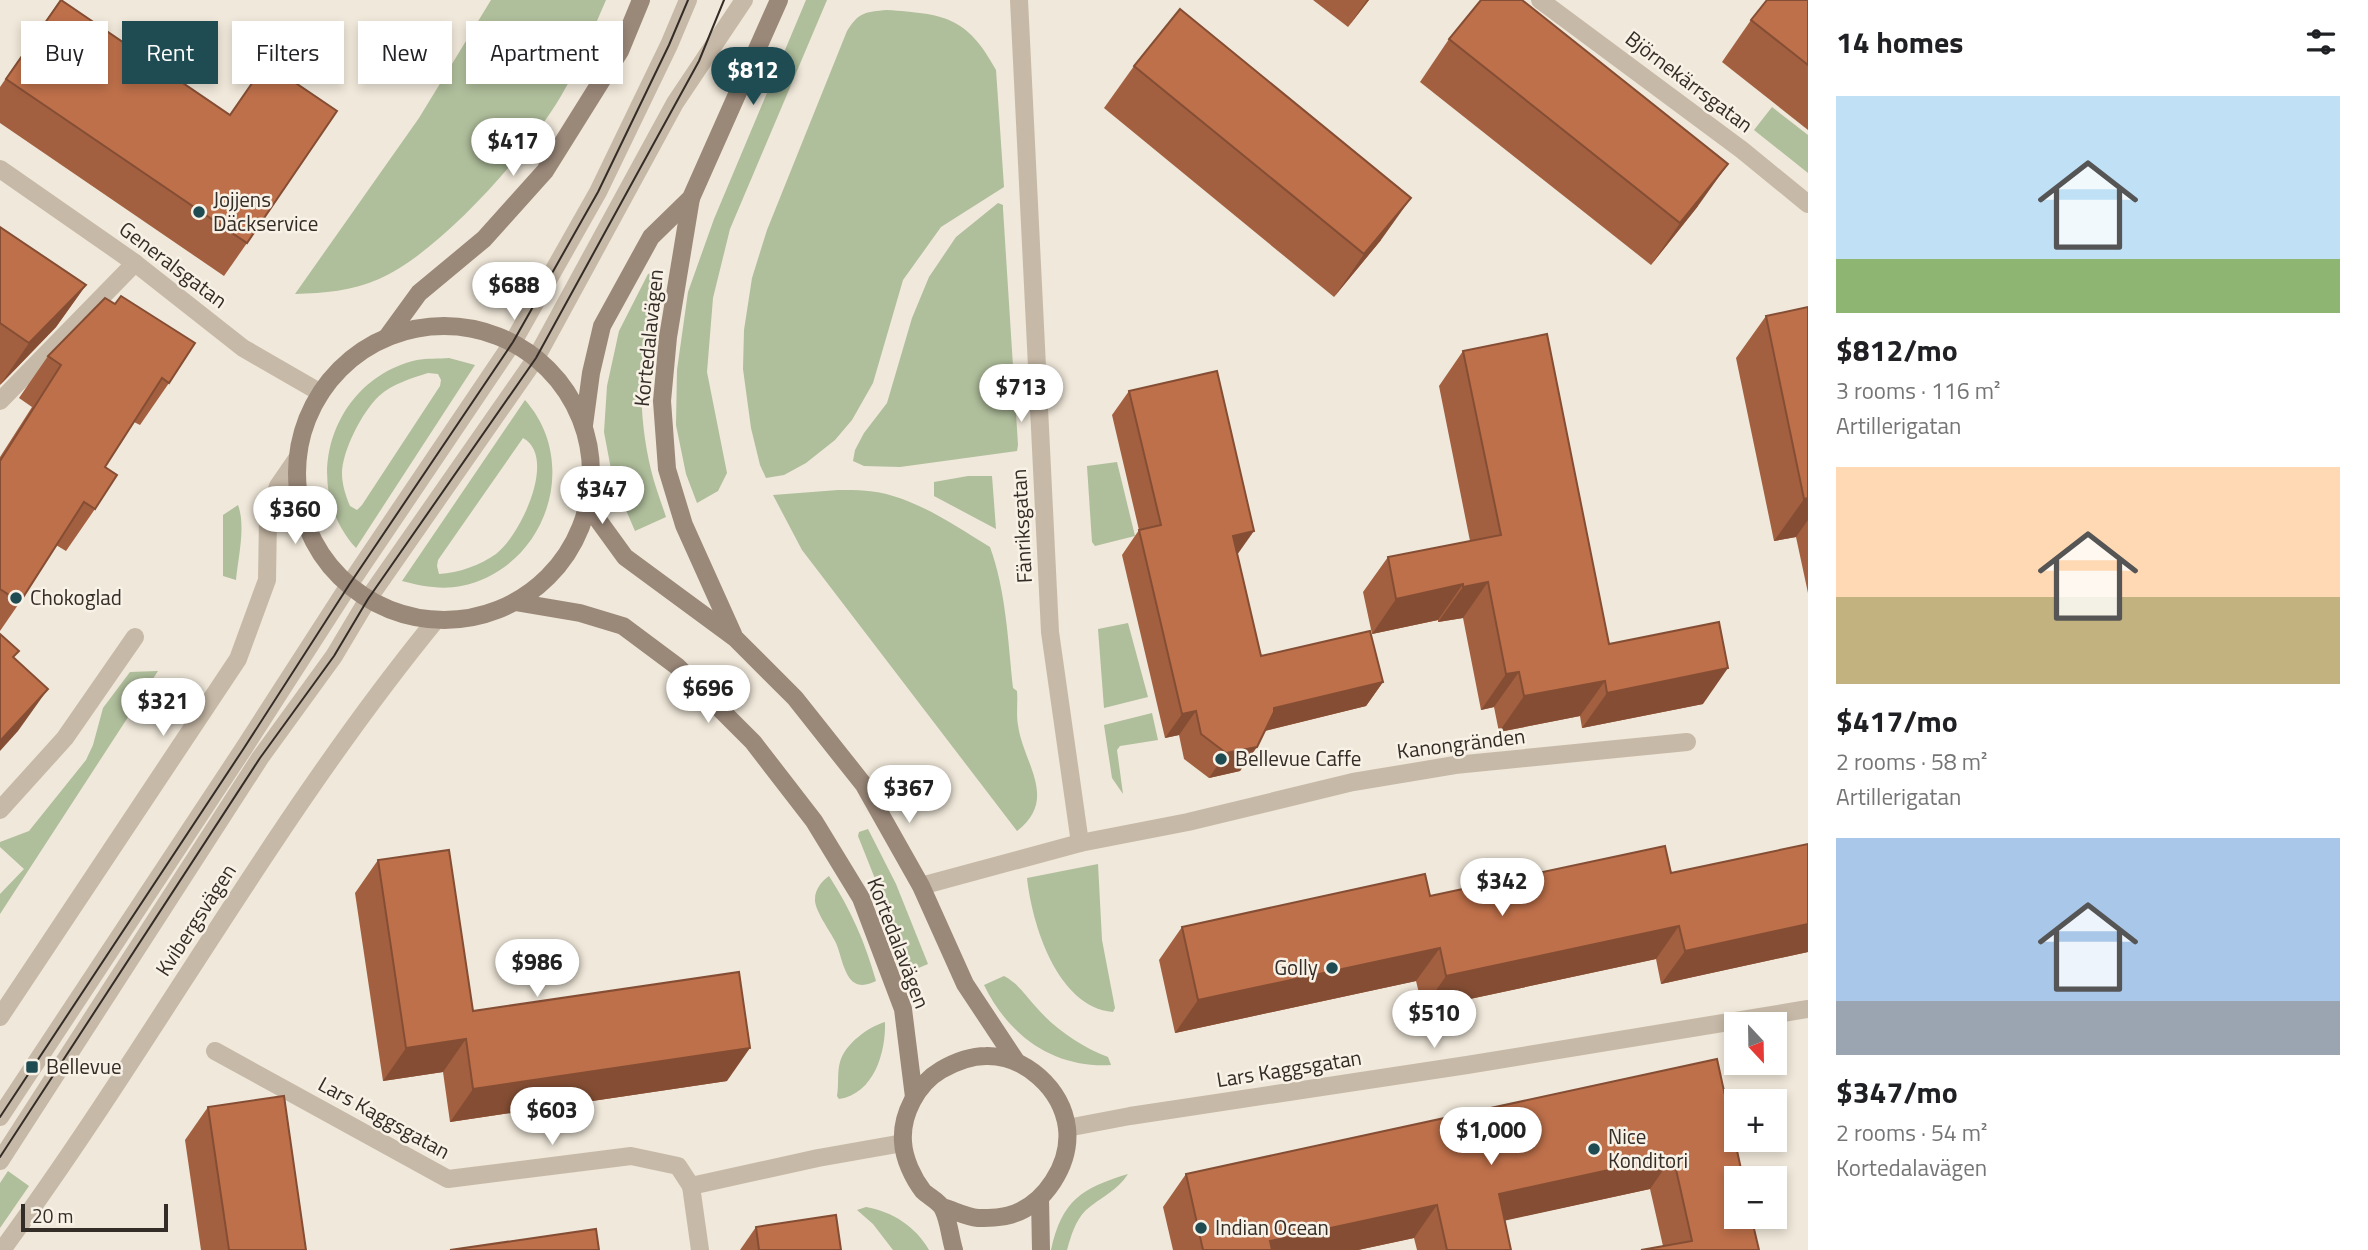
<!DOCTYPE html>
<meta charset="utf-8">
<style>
body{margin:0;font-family:"Titillium Web",sans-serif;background:#f2f2f2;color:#202124;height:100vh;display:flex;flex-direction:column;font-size:26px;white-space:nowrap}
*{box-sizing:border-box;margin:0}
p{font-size:23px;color:#757577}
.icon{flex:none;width:38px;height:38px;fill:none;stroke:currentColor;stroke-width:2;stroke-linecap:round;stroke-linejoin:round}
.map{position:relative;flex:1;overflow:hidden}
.sheet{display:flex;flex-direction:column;background:#fff;width:560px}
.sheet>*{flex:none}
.guide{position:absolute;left:21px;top:21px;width:665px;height:63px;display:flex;gap:14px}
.needle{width:46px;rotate:158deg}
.fabs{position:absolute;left:1724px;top:1012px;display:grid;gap:14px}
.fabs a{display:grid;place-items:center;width:63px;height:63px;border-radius:0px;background:#fff;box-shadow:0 4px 10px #0003;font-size:35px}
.scale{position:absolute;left:21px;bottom:18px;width:147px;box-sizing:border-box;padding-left:7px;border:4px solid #342c27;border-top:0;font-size:19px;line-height:24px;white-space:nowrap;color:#342c27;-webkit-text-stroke:5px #f8f1e6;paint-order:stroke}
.price{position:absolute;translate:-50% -60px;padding:0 16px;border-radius:24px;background:#fff;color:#222;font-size:23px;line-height:46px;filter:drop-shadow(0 2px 4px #0008)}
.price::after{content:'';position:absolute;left:50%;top:42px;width:21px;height:16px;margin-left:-10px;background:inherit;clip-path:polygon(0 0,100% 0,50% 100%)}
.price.current{background:#1f4b53;color:#fff}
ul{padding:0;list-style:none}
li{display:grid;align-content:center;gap:14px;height:371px;padding:0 28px}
li span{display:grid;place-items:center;height:217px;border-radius:0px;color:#555}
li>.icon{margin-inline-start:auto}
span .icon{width:126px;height:126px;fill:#fffc;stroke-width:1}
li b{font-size:30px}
h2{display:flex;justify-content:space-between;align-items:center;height:84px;padding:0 28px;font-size:30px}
.tag{padding:0 24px;border-radius:0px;background:#fff;box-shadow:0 4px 10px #0003;font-size:24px;line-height:63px}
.tag.current{background:#1f4b53;color:#fff}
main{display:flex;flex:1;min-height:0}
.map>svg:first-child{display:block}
.green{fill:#afbe9b;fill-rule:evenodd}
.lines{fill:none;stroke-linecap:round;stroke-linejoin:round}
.service{stroke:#c7b9a7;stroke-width:18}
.minor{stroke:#c7b9a7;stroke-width:18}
.tertiary{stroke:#c7b9a7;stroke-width:18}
.secondary{stroke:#9a8879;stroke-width:18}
.tram{stroke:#342c27;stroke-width:2}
.wall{fill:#a36040}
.shaded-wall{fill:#854e34}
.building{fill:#be704a;stroke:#854e34;stroke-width:2}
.poi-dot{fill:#1f4b53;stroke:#f8f1e6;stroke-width:2.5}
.labels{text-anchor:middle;stroke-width:5;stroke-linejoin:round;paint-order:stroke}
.street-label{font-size:21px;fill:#342c27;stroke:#f8f1e6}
.poi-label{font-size:21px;fill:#342c27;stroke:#f8f1e6;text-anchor:start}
</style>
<main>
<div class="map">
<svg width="1808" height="1250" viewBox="0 0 1808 1250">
<rect width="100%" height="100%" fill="#f0e8da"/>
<!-- green -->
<g class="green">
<path d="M491 0H606C592 32 579 66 561 96 527 154 439 253 379 279 352 291 324 293 295 294L419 118Z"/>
<path d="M806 0H827L730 229 713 298 707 372 727 473 718 491 697 503 686 474 676 425 677 370 688 292 714 219Z"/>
<path d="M887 10C943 14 967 16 996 70L1004 187 941 227 903 280 873 383 852 420 835 440 806 463 784 475 766 478 760 465 751 428 743 369 744 330 752 278 767 230 847 31C859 12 865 12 887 10Z"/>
<path d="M1772 107 1808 135V173L1754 130Z"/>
<path d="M998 203 1003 205V209L1018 445 1017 451 900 467 864 466 853 461 855 450 864 433 887 403 912 318 929 277 956 237Z"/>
<path d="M654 272 659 275C638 336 636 408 651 470 655 486 661 502 666 517L635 531 613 480 604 432 607 386 619 331 648 274Z"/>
<path d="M449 358 475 365 356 548C298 485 332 379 417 360 427 358 439 359 449 358ZM428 373 438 374 441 380 440 386 362 505 357 510 350 506C346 497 342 484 342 474 342 451 362 412 379 396 392 384 412 378 428 373Z"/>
<path d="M525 400C582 464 545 569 461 586 441 590 421 586 402 581ZM523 438C558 457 520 536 496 554 480 565 459 573 439 574L437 566 438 560Z"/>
<path d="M1117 462 1135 536 1095 546 1092 542 1087 466Z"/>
<path d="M968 476H992L996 529 934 496V482Z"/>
<path d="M838 490C856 490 875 490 893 496 927 506 959 528 990 547 1006 591 1008 641 1013 688L1017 691C1018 702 1016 714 1018 725 1023 763 1059 799 1017 831L802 550 773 495Z"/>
<path d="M238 505C246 526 238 558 236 580L223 576V515Z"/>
<path d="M1128 623 1148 697 1104 708 1098 629Z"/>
<path d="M158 671 0 914V894L24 869 0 847V842L29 831 86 760 93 745 103 708 130 672Z"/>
<path d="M1152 713 1158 740 1120 746 1117 750 1123 794 1112 778 1104 725Z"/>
<path d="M868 829 896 884 928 964 909 972 899 939 858 836 859 832Z"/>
<path d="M1098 864 1102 940 1115 1008 1113 1012C1057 1007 1032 924 1027 878Z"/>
<path d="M829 876C851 910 865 942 876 981 869 984 862 987 855 983 844 977 841 954 836 943 831 932 814 910 815 899 815 889 822 881 829 876Z"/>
<path d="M1004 976C1019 984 1025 995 1036 1007 1054 1028 1081 1047 1108 1057L1111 1065C1053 1068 1009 1036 984 985Z"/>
<path d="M885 1022C886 1052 874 1094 839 1099L837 1096C839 1085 837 1072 840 1062 845 1044 868 1027 885 1022Z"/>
<path d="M8 1171 29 1186 0 1228V1183Z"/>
<path d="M1128 1174C1117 1191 1101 1197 1086 1210 1075 1221 1071 1236 1067 1250H1051C1062 1200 1082 1188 1128 1174Z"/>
<path d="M866 1207C893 1212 915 1226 929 1250H893L873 1224 857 1210Z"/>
</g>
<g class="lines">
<!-- service -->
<g class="service">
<path d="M0 401 135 263"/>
<path d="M0 1117 244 748 349 585 513 342 598 192 669 45 688 0"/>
<path d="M0 1161 260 758 334 656 368 599 536 358 675 103 744 0"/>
</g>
<!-- minor -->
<g class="minor">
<path d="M1019 0 1050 632 1080 843"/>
<path d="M1540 0 1742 150 1808 204"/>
<path d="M0 169 135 263 243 348 321 393"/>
<path d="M0 810 65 738 135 637"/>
<path d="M921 886 1080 843 1188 822 1353 782 1455 765 1687 742"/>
<path d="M215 1051 448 1179 631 1156 678 1166 691 1186 818 1158 903 1143"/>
<path d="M1067 1128 1130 1116 1467 1065 1808 1009"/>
<path d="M691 1186 700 1250"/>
</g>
<!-- tertiary -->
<g class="tertiary">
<path d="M0 1017 238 659 267 580 268 518 278 486 298 457"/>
<path d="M2 1250C153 1044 274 818 436 620"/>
</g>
<!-- secondary -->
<g class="secondary">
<path d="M691 198 668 337 662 401 667 469 684 525 733 634"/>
<circle cx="444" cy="473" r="147"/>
<path d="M387 337 419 293 484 239 545 171 620 51 641 0"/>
<path d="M584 425 591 373 602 326 651 237 691 198 779 0"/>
<path d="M588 506 625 557 735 638 795 698 864 785 921 886 965 984 1016 1061"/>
<path d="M515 602 580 613 623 626 678 667 753 742 814 821 861 898 903 1009 914 1097"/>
<path d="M1040 1198 1041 1250"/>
<path d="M942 1207C953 1210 966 1217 978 1218 987 1218 1001 1218 1010 1215 1045 1205 1071 1164 1067 1128 1062 1089 1025 1055 986 1056 969 1056 955 1062 941 1070 917 1084 901 1115 903 1142 904 1159 913 1178 923 1191 929 1197 939 1201 943 1209 949 1221 950 1237 954 1250"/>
</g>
<!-- tram -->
<g class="tram">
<path d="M0 1117 244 748 349 585 513 342 598 192 669 45 688 0"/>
<path d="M0 1157 260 758 334 656 368 599 536 358 699 61 724 0"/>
</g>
</g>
<!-- wall -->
<g class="wall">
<path d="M60 0 247 243 224 276 0 123V87Z"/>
<path d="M1313 0H1369L1348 27Z"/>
<path d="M1808 0V130L1722 62 1751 20Z"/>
<path d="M1449 39 1698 206 1651 265 1420 82Z"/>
<path d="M1134 66 1381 240 1334 297 1104 108Z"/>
<path d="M0 227 86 285 56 327 0 385Z"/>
<path d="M105 298 169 383 140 425 134 422 105 467 95 509 66 551 56 545 20 602 0 631V457L32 407 19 398 48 356Z"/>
<path d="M1808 307V593L1796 537 1774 541 1736 358 1766 316Z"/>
<path d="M1463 351 1609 644 1703 704 1582 728 1580 716 1499 732 1494 707 1481 710 1463 618 1438 622V620L1372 634 1363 592 1388 557 1470 541 1439 386Z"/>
<path d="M1129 391 1237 555 1261 656 1383 682 1366 706 1265 731 1240 771 1209 778 1184 759 1179 735 1165 738 1122 555 1139 530 1112 415Z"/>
<path d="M1808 844V952L1661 984 1656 959 1423 1009 1416 981 1175 1033 1159 960 1182 927 1430 896 1671 873Z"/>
<path d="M378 860 473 1011 727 1081 450 1122 443 1072 383 1081 355 893Z"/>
<path d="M1717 1059 1759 1250 1663 1246 1650 1189 1505 1220 1511 1250H1417L1414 1238 1358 1250H1173L1163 1207 1186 1174Z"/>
<path d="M208 1107 306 1250H201L185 1140Z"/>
<path d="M756 1227 841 1250H740Z"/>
</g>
<!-- shaded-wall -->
<g class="shaded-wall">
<path d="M1367 0H1369L1348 27Z"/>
<path d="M1728 164 1698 206 1651 265 1680 223Z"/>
<path d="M1411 198 1381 240 1334 297 1364 254Z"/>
<path d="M86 285 56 327 0 385 29 343Z"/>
<path d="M1808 498V520L1796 537 1774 541 1804 499Z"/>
<path d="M1254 531 1237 555 1233 536Z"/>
<path d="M1488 582 1463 618 1438 622 1463 587Z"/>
<path d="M1463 584 1438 620 1372 634 1396 599Z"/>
<path d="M1728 668 1703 704 1582 728 1607 693Z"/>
<path d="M1519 672 1494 707 1481 710 1506 674Z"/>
<path d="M1605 681 1580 716 1499 732 1524 696Z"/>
<path d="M1383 682 1366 706 1256 733 1274 708Z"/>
<path d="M48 689 18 731 0 751V741Z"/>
<path d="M1196 711 1179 735 1165 738 1182 714Z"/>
<path d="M1257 747 1240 771 1209 778 1226 753Z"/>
<path d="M1808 924V952L1661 984 1685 951Z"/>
<path d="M1679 926 1656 959 1423 1009 1446 976Z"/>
<path d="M1440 948 1416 981 1175 1033 1198 1000Z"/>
<path d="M466 1039 443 1072 383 1081 406 1048Z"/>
<path d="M750 1048 727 1081 450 1122 473 1089Z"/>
<path d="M1673 1156 1650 1189 1476 1227 1499 1194Z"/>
<path d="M1437 1205 1414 1238 1358 1250H1264L1270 1241Z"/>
</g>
<!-- building -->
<g class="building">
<path d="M61 0 230 115 266 63 337 111 247 243 6 79Z"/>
<path d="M1481 0H1522L1728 164 1680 223 1449 39Z"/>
<path d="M1767 0H1808V65L1751 20Z"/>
<path d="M1180 9 1411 198 1364 254 1134 66Z"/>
<path d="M0 227 86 285 29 343 0 323Z"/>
<path d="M121 296 195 343 169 383 162 378 105 467 117 475 95 509 84 502 20 602 0 589V461L61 365 48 356 105 298 115 304Z"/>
<path d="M1808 307V498L1804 499 1766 316Z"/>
<path d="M1547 334 1609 644 1719 622 1728 668 1607 693 1605 681 1524 696 1519 672 1506 674 1488 582 1463 587V584L1396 599 1388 557 1501 535 1463 351Z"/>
<path d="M1217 371 1254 531 1233 536 1261 656 1370 631 1383 682 1274 708V712L1257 747 1226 753 1201 734 1196 711 1182 714 1139 530 1161 525 1129 391Z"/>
<path d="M0 634 19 651 13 657 48 689 0 741Z"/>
<path d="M1808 844V924L1685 951 1679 926 1446 976 1440 948 1198 1000 1182 927 1425 874 1430 896 1665 846 1671 873Z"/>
<path d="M449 850 473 1011 739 972 750 1048 473 1089 466 1039 406 1048 378 860Z"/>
<path d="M1717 1059 1743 1178H1736V1216H1751L1759 1250H1641L1692 1241 1673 1156 1499 1194 1511 1250H1447L1437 1205 1270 1241 1272 1250H1203L1186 1174Z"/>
<path d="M284 1096 306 1250H229L208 1107Z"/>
<path d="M836 1215 841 1250H759L756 1227Z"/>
<path d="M596 1229 599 1250H450Z"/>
</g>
<!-- markers -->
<g class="poi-dot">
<circle cx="199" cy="212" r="7"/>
<circle cx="16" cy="598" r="7"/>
<circle cx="1221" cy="759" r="7"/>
<circle cx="1332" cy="968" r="7"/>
<rect x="25" y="1060" width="14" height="14" rx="3.5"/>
<circle cx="1594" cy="1149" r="7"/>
<circle cx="1201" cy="1228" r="7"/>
</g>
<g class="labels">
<!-- street labels -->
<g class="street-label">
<text transform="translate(1689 82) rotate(37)" y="7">Björnekärrsgatan</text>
<text transform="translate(173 265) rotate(37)" y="7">Generalsgatan</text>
<text transform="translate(649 338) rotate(-84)" y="7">Kortedalavägen</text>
<text transform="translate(1022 526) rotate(-93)" y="7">Fänriksgatan</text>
<text transform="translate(1461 744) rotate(-7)" y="7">Kanongränden</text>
<text transform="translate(196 920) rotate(-57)" y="7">Kvibergsvägen</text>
<text transform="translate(898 943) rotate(69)" y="7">Kortedalavägen</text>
<text transform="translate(1289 1069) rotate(-9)" y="7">Lars Kaggsgatan</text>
<text transform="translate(384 1118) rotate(29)" y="7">Lars Kaggsgatan</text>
</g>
<!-- poi labels -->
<g class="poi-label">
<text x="213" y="207">Jojjens<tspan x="213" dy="24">Däckservice</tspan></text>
<text x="30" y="605">Chokoglad</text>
<text x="1235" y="766">Bellevue Caffe</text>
<text x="1318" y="975" text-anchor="end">Golly</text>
<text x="46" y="1074">Bellevue</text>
<text x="1608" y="1144">Nice<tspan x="1608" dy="24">Konditori</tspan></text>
<text x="1215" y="1235">Indian Ocean</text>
</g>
</g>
</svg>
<div class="fabs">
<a><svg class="needle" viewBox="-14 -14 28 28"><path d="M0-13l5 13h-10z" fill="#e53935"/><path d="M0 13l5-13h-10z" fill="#757577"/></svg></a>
<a>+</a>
<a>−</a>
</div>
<div class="scale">20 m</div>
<b class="price current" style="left:753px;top:107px">$812</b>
<b class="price" style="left:513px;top:178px">$417</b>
<b class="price" style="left:514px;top:322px">$688</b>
<b class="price" style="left:1021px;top:424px">$713</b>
<b class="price" style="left:602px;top:526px">$347</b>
<b class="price" style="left:295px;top:546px">$360</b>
<b class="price" style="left:708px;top:725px">$696</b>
<b class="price" style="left:163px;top:738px">$321</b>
<b class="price" style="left:909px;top:825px">$367</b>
<b class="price" style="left:1502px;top:918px">$342</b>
<b class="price" style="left:537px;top:999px">$986</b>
<b class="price" style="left:1434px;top:1050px">$510</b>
<b class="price" style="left:552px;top:1147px">$603</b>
<b class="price" style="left:1491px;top:1167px">$1,000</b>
<div class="guide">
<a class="tag">Buy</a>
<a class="tag current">Rent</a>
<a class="tag">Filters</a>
<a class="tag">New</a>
<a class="tag">Apartment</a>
</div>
</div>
<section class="sheet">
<h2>14 homes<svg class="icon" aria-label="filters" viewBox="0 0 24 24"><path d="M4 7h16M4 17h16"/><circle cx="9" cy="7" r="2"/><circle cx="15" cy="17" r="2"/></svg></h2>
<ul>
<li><span style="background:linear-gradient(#bfe0f5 75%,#8fb573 0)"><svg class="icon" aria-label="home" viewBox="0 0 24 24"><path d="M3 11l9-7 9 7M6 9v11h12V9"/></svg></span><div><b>$812/mo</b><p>3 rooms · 116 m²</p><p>Artillerigatan</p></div></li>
<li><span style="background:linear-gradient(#ffd9b3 60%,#c2b280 0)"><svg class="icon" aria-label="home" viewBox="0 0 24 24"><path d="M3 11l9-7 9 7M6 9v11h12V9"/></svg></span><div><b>$417/mo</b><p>2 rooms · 58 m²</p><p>Artillerigatan</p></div></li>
<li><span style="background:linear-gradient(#a9c7e8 75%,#9aa5b1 0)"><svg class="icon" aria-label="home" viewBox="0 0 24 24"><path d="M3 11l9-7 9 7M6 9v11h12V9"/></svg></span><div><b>$347/mo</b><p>2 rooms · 54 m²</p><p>Kortedalavägen</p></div></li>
</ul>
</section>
</main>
